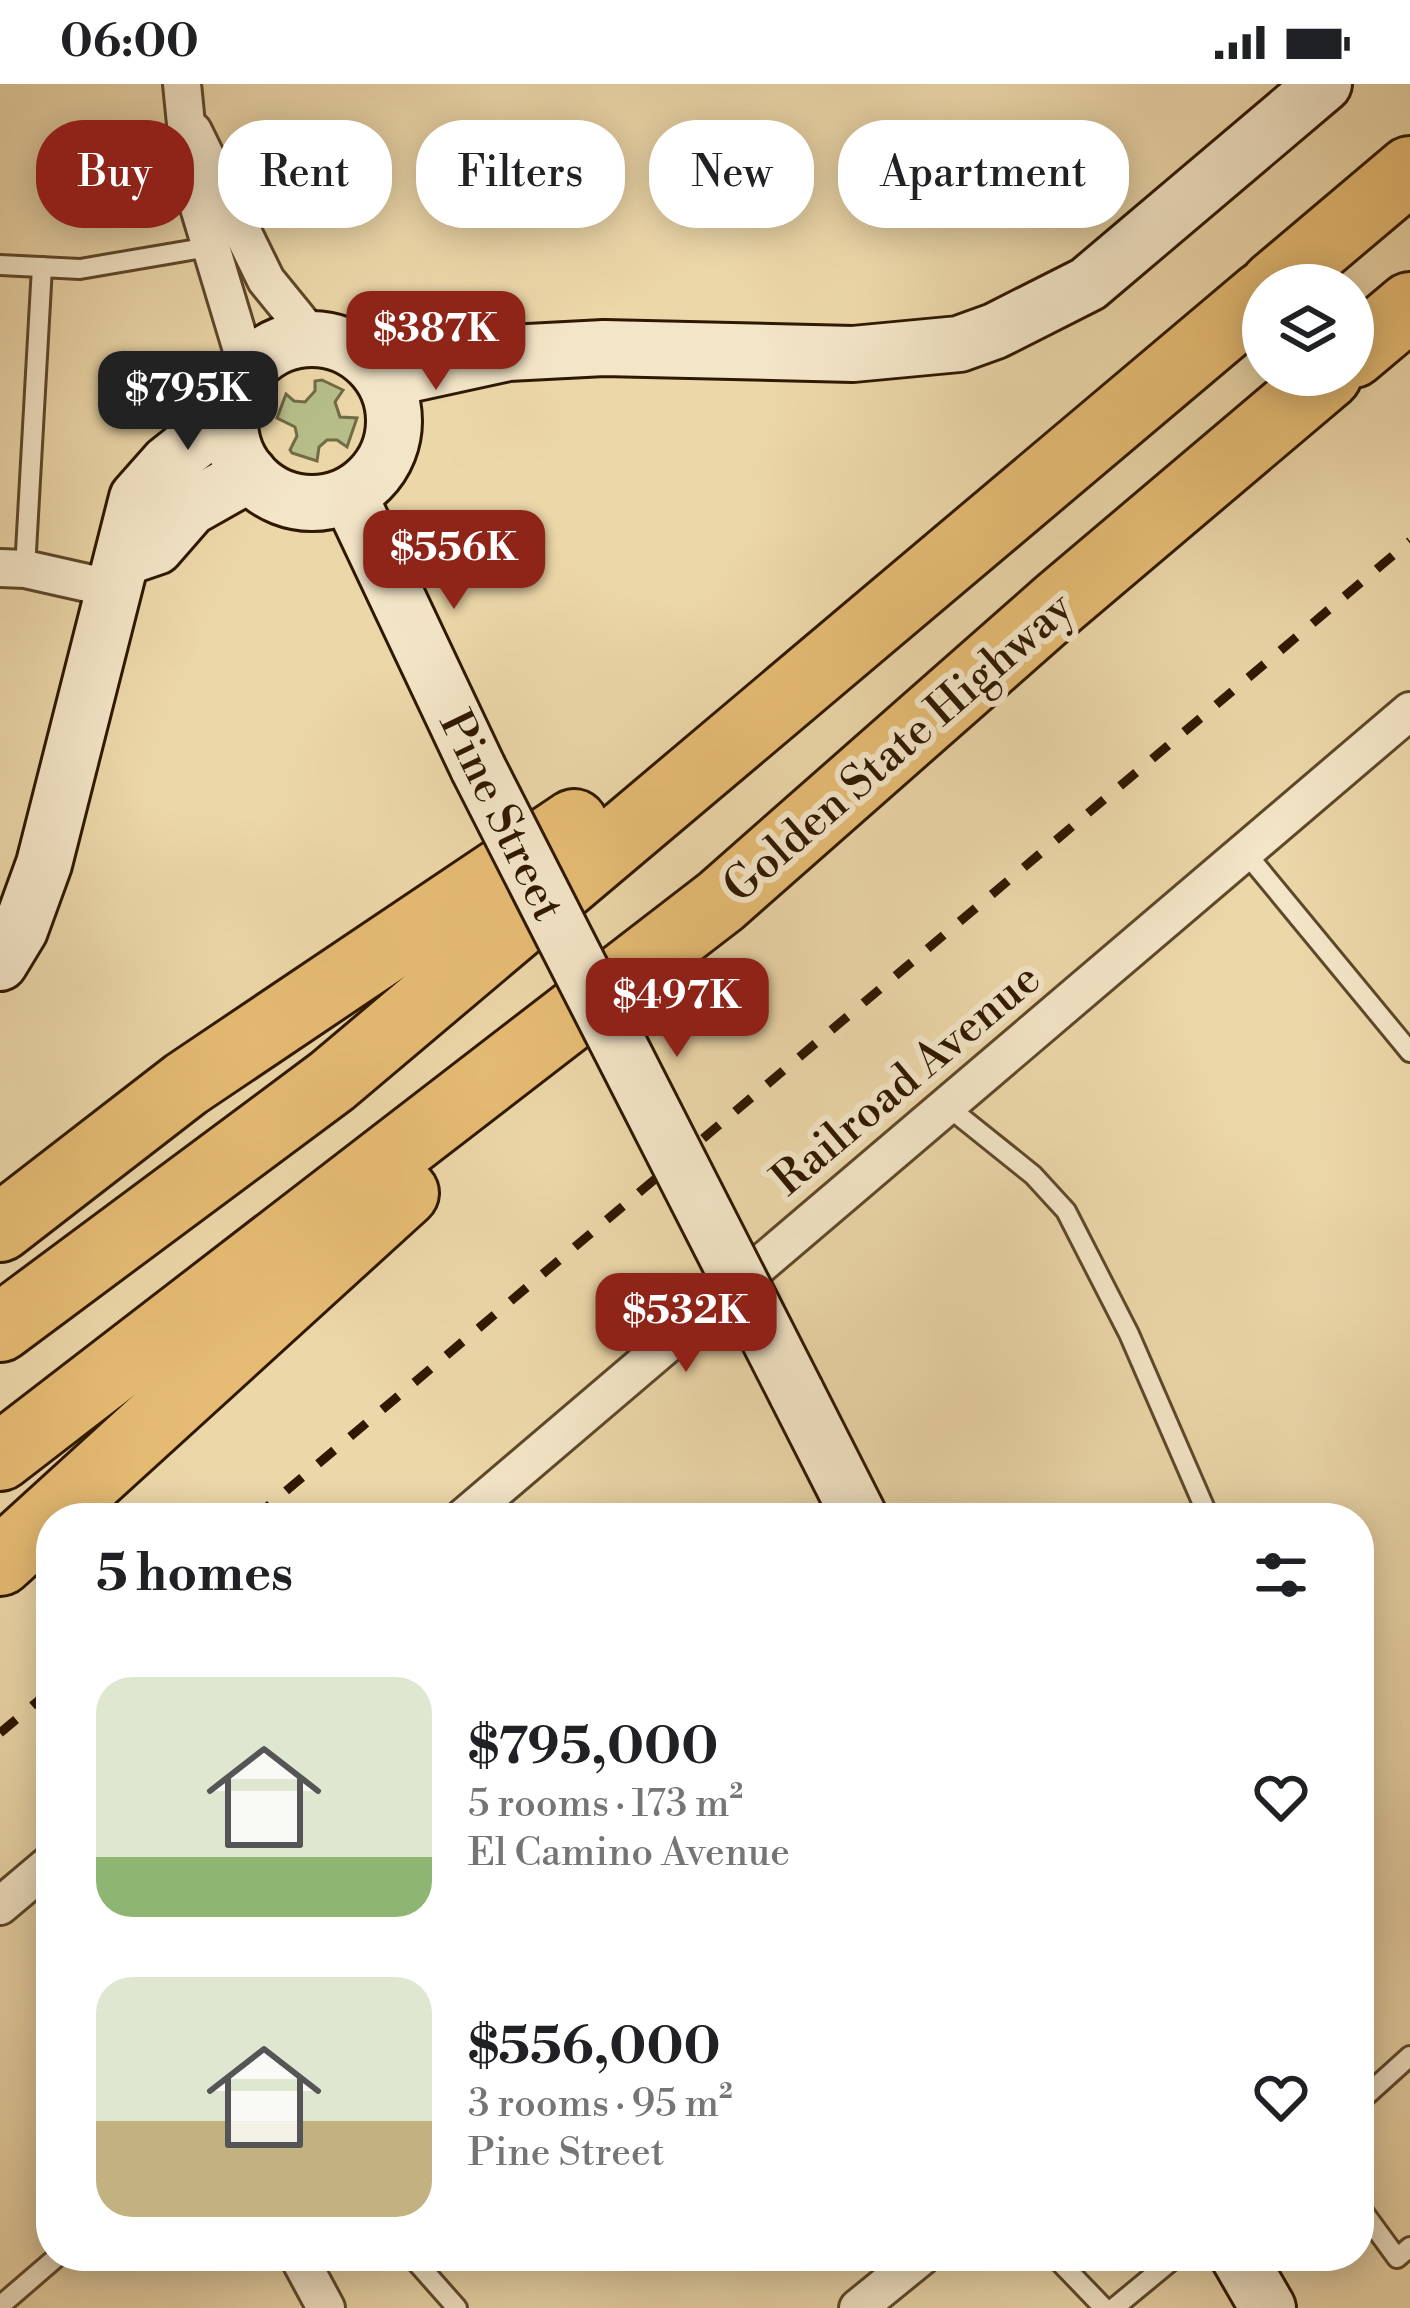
<!DOCTYPE html>
<meta charset="utf-8">
<style>
body{margin:0;font-family:"Libre Bodoni",serif;background:#f6f6f6;color:#202124;height:100vh;display:flex;flex-direction:column;font-size:45px;white-space:nowrap}
*{box-sizing:border-box;margin:0}
p{font-size:39px;color:#757577}
.icon{flex:none;width:66px;height:66px;fill:none;stroke:currentColor;stroke-width:2;stroke-linecap:round;stroke-linejoin:round}
.map{position:relative;flex:1;overflow:hidden}
.sheet{position:absolute;left:36px;top:1419px;width:1338px;height:768px;display:flex;flex-direction:column;background:#fff;border-radius:48px;box-shadow:0 6px 30px #0003}
.sheet>*{flex:none}
.hud{position:absolute;left:36px;top:36px;width:1338px;height:108px;display:flex;gap:24px}
.buttons{position:absolute;left:1242px;top:180px;display:grid;gap:24px}
.buttons a{display:grid;place-items:center;width:132px;height:132px;border-radius:50%;background:#fff;box-shadow:0 6px 30px #0003;font-size:60px}
.price{position:absolute;translate:-50% -102px;padding:0 27px;border-radius:24px;background:#8f2418;color:#fff;font-size:39px;line-height:78px;filter:drop-shadow(0 3px 6px #0008)}
.price::after{content:'';position:absolute;left:50%;top:72px;width:36px;height:27px;margin-left:-18px;background:inherit;clip-path:polygon(0 0,100% 0,50% 100%)}
.price.selected{background:#222;color:#fff}
ul{padding:0;list-style:none}
li{display:flex;align-items:center;gap:36px;height:300px;padding:0 60px}
li span{display:grid;place-items:center;flex:none;width:336px;height:240px;border-radius:36px;color:#555}
li>.icon{margin-inline-start:auto}
span .icon{width:144px;height:144px;fill:#fffc;stroke-width:1}
li b{font-size:51px}
h2{display:flex;justify-content:space-between;align-items:center;height:144px;padding:0 60px;font-size:51px}
.tag{padding:0 42px;border-radius:48px;background:#fff;box-shadow:0 6px 30px #0003;font-size:42px;line-height:108px}
.tag.selected{background:#8f2418;color:#fff}
.status{display:flex;justify-content:space-between;align-items:center;height:84px;padding:0 60px;background:#fff;direction:ltr}
.status svg{height:33px;fill:currentColor}
.map>svg:first-child{display:block}
.green{fill:#b6be89;stroke:#726b44;stroke-width:3}
.lines{fill:none;stroke-linecap:round;stroke-linejoin:round}
.lane-casing{stroke:#5e482a;stroke-width:24}
.street-casing{stroke:#5e482a;stroke-width:42}
.secondary-casing{stroke:#2f1800;stroke-width:60}
.highway-casing{stroke:#2f1800;stroke-width:72}
.lane{stroke:#f3e5c7;stroke-width:18}
.street{stroke:#f3e5c7;stroke-width:36}
.secondary{stroke:#f3e5c7;stroke-width:54}
.highway{stroke:#e6bc74;stroke-width:66}
.rail{stroke:#2f1800;stroke-width:9;stroke-dasharray:21 21;stroke-linecap:butt}
.secondary-bridge-casing{stroke:#2f1800;stroke-width:60;stroke-linecap:butt}
.secondary-bridge{stroke:#f3e5c7;stroke-width:54}
.labels{text-anchor:middle;stroke-width:12;stroke-linejoin:round;paint-order:stroke}
.street-label{font-size:45px;fill:#2f1800;stroke:#f3e5c7}
</style>
<div class="status"><b>06:00</b><svg viewBox="0 0 49 12"><path d="M0 12V9h3v3zM5 12V6h3v6zM10 12V3h3v9zM15 12V0h3v12zM26 1h20v11H26zM47 4h2v5h-2z"/></svg></div>
<div class="map">
<svg width="1410" height="2224" viewBox="0 0 1410 2224">
<rect width="100%" height="100%" fill="#ecd7a9"/>
<filter id="stains"><feTurbulence type="fractalNoise" baseFrequency=".00167" numOctaves="4"/><feColorMatrix values="0 0 0 0 .2 0 0 0 0 .09 0 0 0 0 .02 0 0 0 .5 -.17"/></filter>
<radialGradient id="worn" r=".72"><stop offset=".6" stop-color="#630" stop-opacity="0"/><stop offset="1" stop-color="#630" stop-opacity=".3"/></radialGradient>
<!-- green -->
<path class="green" d="M322 296 343 306 335 318 340 333 357 334 347 363 337 356H327L319 363 317 377 292 369 290 366 297 352 295 343 277 334 286 310 294 317 305 318 315 307V297Z"/>
<g class="lines">
<defs>
<g id="lane">
<path d="M0 181 80 185 209 163"/>
<path d="M25 485 42 183"/>
<path d="M1245 768 1410 968"/>
<path d="M947 1022 1033 1091 1066 1127 1129 1250 1209 1434"/>
<path d="M1359 2018 1410 1972"/>
<path d="M1359 2122 1397 2174 1410 2163"/>
<path d="M411 2172 457 2224"/>
<path d="M1054 2172 1104 2224"/>
<path d="M0 2222 58 2172"/>
<path d="M1114 2224 1177 2172"/>
</g>
<g id="street">
<path d="M182 0 192 100 248 286"/>
<path d="M193 47 266 196 314 255"/>
<path d="M0 484 25 485 114 505"/>
<path d="M463 1434 1410 627"/>
<path d="M0 1822 51 1779"/>
<path d="M298 2172 326 2224"/>
<path d="M858 2224 922 2172"/>
</g>
<g id="secondary">
<circle cx="312" cy="337" r="82"/>
<path d="M384 296 508 269 604 264 853 270 959 260 995 247 1088 200 1324 0"/>
<path d="M349 411 478 684"/>
<path d="M124 474 156 463 190 424 250 390"/>
<path d="M0 879 20 846 44 780 137 414 168 379 231 329"/>
<path d="M796 1308 860 1434"/>
<path d="M1238 2172 1268 2224"/>
</g>
<g id="highway">
<path d="M1274 201 1410 86"/>
<path d="M1353 270 1410 222"/>
<path d="M0 1144 186 1000 574 739"/>
<path d="M0 1244 332 997 1263 211"/>
<path d="M0 1373 721 817 1059 519 1328 291"/>
<path d="M0 1478 405 1109"/>
</g>
</defs>
<!-- lane casing -->
<use href="#lane" class="lane-casing"/>
<!-- street casing -->
<use href="#street" class="street-casing"/>
<!-- secondary casing -->
<use href="#secondary" class="secondary-casing"/>
<!-- highway casing -->
<use href="#highway" class="highway-casing"/>
<!-- lane -->
<use href="#lane" class="lane"/>
<!-- street -->
<use href="#street" class="street"/>
<!-- secondary -->
<use href="#secondary" class="secondary"/>
<!-- highway -->
<use href="#highway" class="highway"/>
<!-- rail -->
<g class="rail">
<path d="M254 1434 1410 457"/>
<path d="M0 1649 51 1606"/>
</g>
<defs>
<path id="secondary-bridge" d="M478 684 796 1308"/>
</defs>
<!-- secondary-bridge casing -->
<use href="#secondary-bridge" class="secondary-bridge-casing"/>
<!-- secondary-bridge -->
<use href="#secondary-bridge" class="secondary-bridge"/>
</g>
<g class="labels">
<!-- street labels -->
<g class="street-label">
<text transform="translate(897 662) rotate(-41)" y="16">Golden State Highway</text>
<text transform="translate(503 731) rotate(64)" y="16">Pine Street</text>
<text transform="translate(905 994) rotate(-40)" y="16">Railroad Avenue</text>
</g>
</g>
<rect width="100%" height="100%" filter="url(#stains)"/>
<rect width="100%" height="100%" fill="url(#worn)"/>
</svg>
<div class="buttons">
<a><svg class="icon" aria-label="layers" viewBox="0 0 24 24"><path d="M12 4l9 5-9 5-9-5zM3 14l9 5 9-5"/></svg></a>
</div>
<b class="price" style="left:436px;top:309px">$387K</b>
<b class="price selected" style="left:188px;top:369px">$795K</b>
<b class="price" style="left:454px;top:528px">$556K</b>
<b class="price" style="left:677px;top:976px">$497K</b>
<b class="price" style="left:686px;top:1291px">$532K</b>
<div class="hud">
<a class="tag selected">Buy</a>
<a class="tag">Rent</a>
<a class="tag">Filters</a>
<a class="tag">New</a>
<a class="tag">Apartment</a>
</div>
<section class="sheet">
<h2>5 homes<svg class="icon" aria-label="filters" viewBox="0 0 24 24"><path d="M4 7h16M4 17h16"/><circle cx="9" cy="7" r="2"/><circle cx="15" cy="17" r="2"/></svg></h2>
<ul>
<li><span style="background:linear-gradient(#dfe7d0 75%,#8fb573 0)"><svg class="icon" aria-label="home" viewBox="0 0 24 24"><path d="M3 11l9-7 9 7M6 9v11h12V9"/></svg></span><div><b>$795,000</b><p>5 rooms · 173 m²</p><p>El Camino Avenue</p></div><svg class="icon" aria-label="heart" viewBox="0 0 24 24"><path d="M12 20l-8-8c-3-5 5-10 8-4 3-6 11-1 8 4z"/></svg></li>
<li><span style="background:linear-gradient(#dfe7d0 60%,#c2b280 0)"><svg class="icon" aria-label="home" viewBox="0 0 24 24"><path d="M3 11l9-7 9 7M6 9v11h12V9"/></svg></span><div><b>$556,000</b><p>3 rooms · 95 m²</p><p>Pine Street</p></div><svg class="icon" aria-label="heart" viewBox="0 0 24 24"><path d="M12 20l-8-8c-3-5 5-10 8-4 3-6 11-1 8 4z"/></svg></li>
</ul>
</section>
</div>
